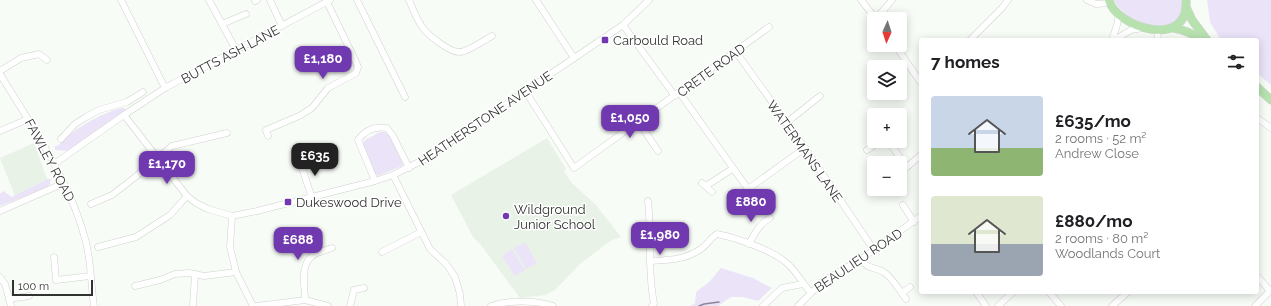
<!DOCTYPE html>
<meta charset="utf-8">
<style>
body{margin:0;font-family:Raleway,sans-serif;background:#f2f2f2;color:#202124;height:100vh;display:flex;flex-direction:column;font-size:15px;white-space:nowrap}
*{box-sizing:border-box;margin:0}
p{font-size:13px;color:#757577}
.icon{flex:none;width:22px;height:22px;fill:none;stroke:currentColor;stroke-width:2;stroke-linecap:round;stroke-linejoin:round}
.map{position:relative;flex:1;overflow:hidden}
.sheet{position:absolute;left:919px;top:38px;width:340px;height:256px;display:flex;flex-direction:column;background:#fff;border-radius:4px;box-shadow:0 2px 10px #0003}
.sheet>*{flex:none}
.needle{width:26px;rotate:183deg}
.tools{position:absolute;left:867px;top:12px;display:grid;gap:8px}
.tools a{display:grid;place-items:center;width:40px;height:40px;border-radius:4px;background:#fff;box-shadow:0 2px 10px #0003;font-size:20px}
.scale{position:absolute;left:12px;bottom:10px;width:81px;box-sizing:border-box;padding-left:4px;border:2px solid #313331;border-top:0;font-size:11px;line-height:14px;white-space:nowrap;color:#313331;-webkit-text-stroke:3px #fff;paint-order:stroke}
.price{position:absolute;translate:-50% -34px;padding:0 9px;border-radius:8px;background:#7139af;color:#fff;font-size:13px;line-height:26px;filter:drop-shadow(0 1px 2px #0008)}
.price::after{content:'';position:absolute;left:50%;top:24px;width:12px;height:9px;margin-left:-6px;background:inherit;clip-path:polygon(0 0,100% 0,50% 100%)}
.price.selected{background:#222;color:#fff}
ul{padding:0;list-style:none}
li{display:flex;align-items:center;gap:12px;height:100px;padding:0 12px}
li span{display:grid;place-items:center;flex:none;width:112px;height:80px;border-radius:4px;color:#555}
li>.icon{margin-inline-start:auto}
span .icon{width:48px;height:48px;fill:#fffc;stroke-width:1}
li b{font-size:17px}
h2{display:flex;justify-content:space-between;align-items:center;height:48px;padding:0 12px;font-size:17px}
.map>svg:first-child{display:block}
.built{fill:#e8f2e6}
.green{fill:#ebe4f9}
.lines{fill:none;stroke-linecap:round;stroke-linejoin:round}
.stream{stroke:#8c8599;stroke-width:1.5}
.minor-casing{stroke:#ced2cd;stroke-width:7}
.major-casing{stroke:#d6d6d6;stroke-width:9}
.minor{stroke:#fff;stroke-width:6}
.major{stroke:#b7e2b0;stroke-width:8}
.poi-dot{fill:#7139af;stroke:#fff;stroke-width:1.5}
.labels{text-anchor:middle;stroke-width:3;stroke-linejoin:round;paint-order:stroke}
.poi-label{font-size:13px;fill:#313331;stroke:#fff;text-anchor:start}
.street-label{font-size:13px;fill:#313331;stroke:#fff}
</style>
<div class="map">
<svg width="1271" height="306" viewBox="0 0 1271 306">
<rect width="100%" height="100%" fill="#f8fcf7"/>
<!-- built -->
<g class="built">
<path d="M547 138 566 169 564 171 571 182 596 205 621 237 610 241 580 264 555 290 545 295 520 298 480 244 473 237 451 195Z"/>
<path d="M34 143 47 179 15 196 0 158Z"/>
</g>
<!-- green -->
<g class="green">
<path d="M1114 0H1182C1183 8 1182 15 1176 20 1160 35 1122 19 1114 0Z"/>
<path d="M1207 0H1271V85L1257 73V40H1221L1210 22Z"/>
<path d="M122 108H124L126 110 68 151 55 150V146L59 145C73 129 101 113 122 108Z"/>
<path d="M380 132H384L389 135 403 164 402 166 378 176 374 172 362 145 365 140Z"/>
<path d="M47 179H51L49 187 0 206V194L3 191 12 197Z"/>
<path d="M525 242 537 263 526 269 514 248Z"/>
<path d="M512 249 525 270 515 276 502 256Z"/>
<path d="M721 268 753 278 772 288 758 301 743 297H731L718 306H691L695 303 696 292 709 282Z"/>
</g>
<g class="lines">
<!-- stream -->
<path class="stream" d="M699 306 704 304 719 302"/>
<defs>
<g id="minor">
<path d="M121 0 165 88"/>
<path d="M209 0 236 50"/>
<path d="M270 0 282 26"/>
<path d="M357 0 405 97"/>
<path d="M409 0C413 9 417 21 423 28 428 35 449 52 459 52 468 52 484 40 492 36"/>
<path d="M536 0 574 58"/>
<path d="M861 0 876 19"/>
<path d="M1087 0 1096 4 1110 3"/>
<path d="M255 1 257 0"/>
<path d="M876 19 892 0"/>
<path d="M222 24 246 14"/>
<path d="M623 25 675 96"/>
<path d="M1157 30 1158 40"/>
<path d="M970 40 1002 8 1008 0"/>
<path d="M1112 40 1117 25 1119 14"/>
<path d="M1114 40 1131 30 1143 28"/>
<path d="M895 45 921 83"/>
<path d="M736 52 805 148 874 250"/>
<path d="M0 71 21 58 39 54 47 60"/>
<path d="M0 74C33 128 70 180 86 242 91 262 91 286 94 306"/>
<path d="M526 92 574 168 769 27"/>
<path d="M679 92 748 189 805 148"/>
<path d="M124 115 187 196 196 203 208 209 232 216 257 211 375 181 393 175 425 159 623 25 649 0"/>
<path d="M1257 118 1271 128"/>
<path d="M638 121 658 151"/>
<path d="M786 123 820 96"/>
<path d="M0 131 28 119"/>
<path d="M268 136 266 130 299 116 312 108 328 88 356 73 358 67 355 60 327 2"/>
<path d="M61 139 75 124 86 117 99 110 127 102 143 92"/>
<path d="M888 141 907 167 921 155"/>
<path d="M867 150 880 141"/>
<path d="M300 162 312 198"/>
<path d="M54 164 124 115 165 88 330 0"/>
<path d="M393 175 430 249 447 265 455 277 460 294 461 306"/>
<path d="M375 181 358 140C365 130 375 126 387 128L393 136 409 168"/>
<path d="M702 183 712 192"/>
<path d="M706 186 732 169"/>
<path d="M648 201C652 235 647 270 654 303L652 306"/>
<path d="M91 204 112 195 134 178 172 146 227 133"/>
<path d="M903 205 914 222"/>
<path d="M0 211 64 183"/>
<path d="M232 216 230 247 236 272 253 306"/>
<path d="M749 244C755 233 759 224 770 218"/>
<path d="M98 247 136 237 170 215 187 196"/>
<path d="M382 252 421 232"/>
<path d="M54 257 56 280 90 276"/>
<path d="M861 259C868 271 876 266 885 273 894 280 900 291 906 299"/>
<path d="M650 261C669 260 685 260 701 249 708 244 710 238 717 234 737 238 775 251 789 265 797 273 803 284 811 293"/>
<path d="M1257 276 1270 291"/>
<path d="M0 277 5 284 11 306"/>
<path d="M135 286 160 280 175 274 189 273 204 276 236 272"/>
<path d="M976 292 986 306"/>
<path d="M1049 292 1061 306"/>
<path d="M902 293 910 287"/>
<path d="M9 299 29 296"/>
<path d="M305 300C305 287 300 267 311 257 316 252 326 250 332 248"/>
<path d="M193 306 195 274"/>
<path d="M257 306 305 300 328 306"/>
<path d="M350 306 354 290 364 288"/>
<path d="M491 306C509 300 536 300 553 306"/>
<path d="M763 306 782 288 803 284"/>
<path d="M798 306 823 281 861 259 921 216"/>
<path d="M998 306 1013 292"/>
<path d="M1112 306 1128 292"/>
<path d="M1255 306 1271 290"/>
</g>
<g id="major">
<path d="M1109 0C1116 28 1190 50 1186 0"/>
<path d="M1186 7 1192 20 1207 40"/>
<path d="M1173 28C1185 30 1192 33 1202 40"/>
<path d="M1257 87 1271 100"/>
</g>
</defs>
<!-- minor casing -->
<use href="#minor" class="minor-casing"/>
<!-- major casing -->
<use href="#major" class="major-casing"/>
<!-- minor -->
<use href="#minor" class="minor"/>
<!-- major -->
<use href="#major" class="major"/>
</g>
<!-- markers -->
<g class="poi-dot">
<rect x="601" y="36" width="8" height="8" rx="2"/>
<rect x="284" y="198" width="8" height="8" rx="2"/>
<circle cx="506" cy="216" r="4"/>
</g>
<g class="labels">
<!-- poi labels -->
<g class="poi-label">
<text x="613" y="45">Carbould Road</text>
<text x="296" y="207">Dukeswood Drive</text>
<text x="514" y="214">Wildground<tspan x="514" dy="15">Junior School</tspan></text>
</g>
<!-- street labels -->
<g class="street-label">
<text transform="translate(230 54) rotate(-28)" y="5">BUTTS ASH LANE</text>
<text transform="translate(711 70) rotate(-36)" y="5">CRETE ROAD</text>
<text transform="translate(485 118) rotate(-34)" y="5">HEATHERSTONE AVENUE</text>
<text transform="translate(805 151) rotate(55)" y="5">WATERMANS LANE</text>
<text transform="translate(50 160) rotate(62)" y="5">FAWLEY ROAD</text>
<text transform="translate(858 260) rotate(-34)" y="5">BEAULIEU ROAD</text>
</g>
</g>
</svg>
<div class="tools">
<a><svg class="needle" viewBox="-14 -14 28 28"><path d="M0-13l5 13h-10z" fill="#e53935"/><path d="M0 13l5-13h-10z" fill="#757577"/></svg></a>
<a><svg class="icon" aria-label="layers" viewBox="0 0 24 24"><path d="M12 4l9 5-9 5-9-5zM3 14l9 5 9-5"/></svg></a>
<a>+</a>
<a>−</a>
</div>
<div class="scale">100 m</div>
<b class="price" style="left:323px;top:80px">£1,180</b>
<b class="price" style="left:630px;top:139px">£1,050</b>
<b class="price selected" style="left:315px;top:177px">£635</b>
<b class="price" style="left:167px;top:185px">£1,170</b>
<b class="price" style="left:751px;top:223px">£880</b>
<b class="price" style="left:660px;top:256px">£1,980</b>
<b class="price" style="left:298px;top:261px">£688</b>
<section class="sheet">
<h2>7 homes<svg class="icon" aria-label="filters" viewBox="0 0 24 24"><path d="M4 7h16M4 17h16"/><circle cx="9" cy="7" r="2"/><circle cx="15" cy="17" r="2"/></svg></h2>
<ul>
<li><span style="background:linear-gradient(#c9d6e8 65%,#8fb573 0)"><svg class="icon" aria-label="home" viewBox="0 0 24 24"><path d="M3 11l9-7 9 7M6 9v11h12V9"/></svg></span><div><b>£635/mo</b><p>2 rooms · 52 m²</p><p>Andrew Close</p></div></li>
<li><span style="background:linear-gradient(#dfe7d0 60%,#9aa5b1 0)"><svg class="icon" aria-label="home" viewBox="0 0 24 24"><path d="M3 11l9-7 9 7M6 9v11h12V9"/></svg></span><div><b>£880/mo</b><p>2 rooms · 80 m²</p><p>Woodlands Court</p></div></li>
</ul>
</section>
</div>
